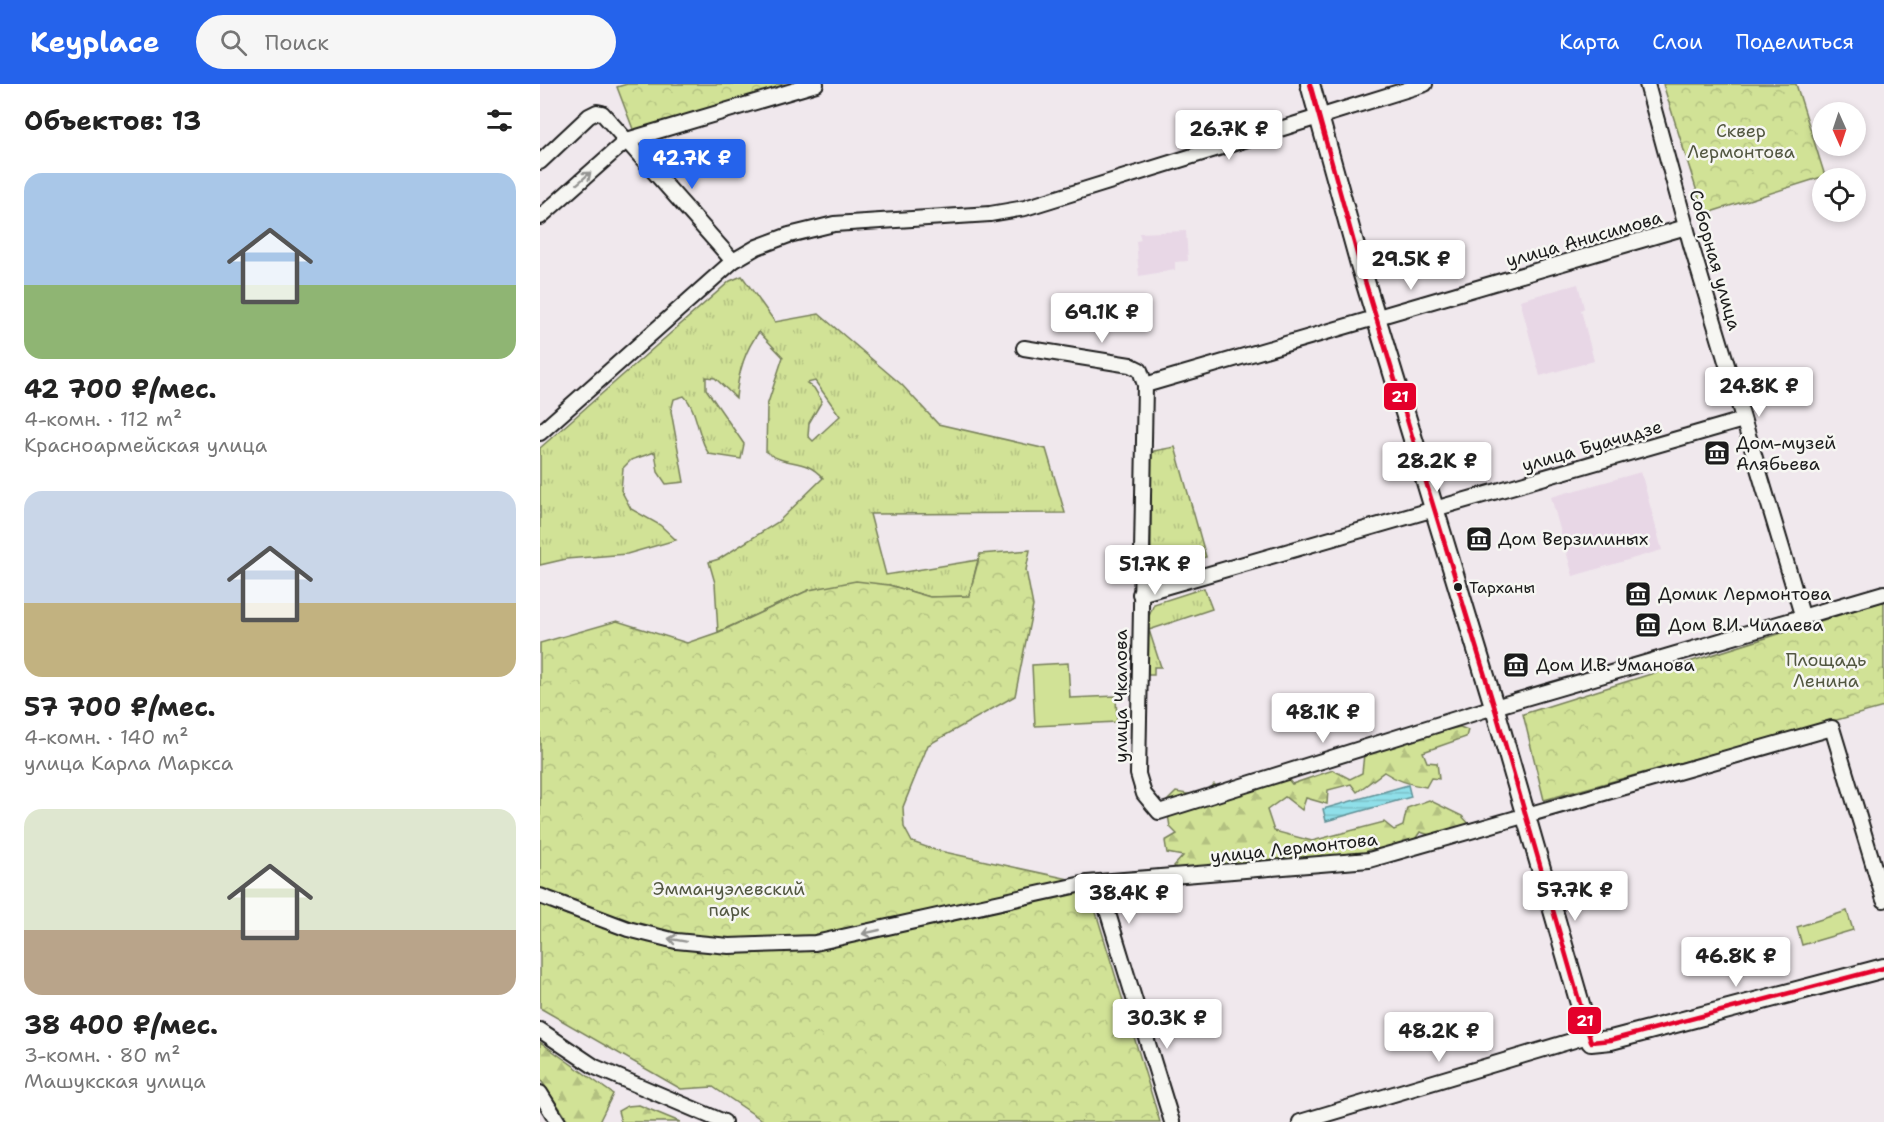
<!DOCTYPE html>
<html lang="ru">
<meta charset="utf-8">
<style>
body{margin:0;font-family:"Shantell Sans",sans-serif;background:#f6f6f6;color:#222;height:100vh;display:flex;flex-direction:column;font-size:22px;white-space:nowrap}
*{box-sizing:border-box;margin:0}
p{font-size:20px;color:#767676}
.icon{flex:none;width:33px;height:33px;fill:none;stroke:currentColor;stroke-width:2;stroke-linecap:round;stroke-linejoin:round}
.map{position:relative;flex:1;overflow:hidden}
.panel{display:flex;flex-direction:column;background:#fff;width:540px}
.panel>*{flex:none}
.needle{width:39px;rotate:177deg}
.tools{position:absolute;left:1272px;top:18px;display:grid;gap:12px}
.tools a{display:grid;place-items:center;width:54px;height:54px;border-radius:50%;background:#fff;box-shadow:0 3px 9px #0003;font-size:30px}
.price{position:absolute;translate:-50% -51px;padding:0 14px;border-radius:6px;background:#fff;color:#222;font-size:20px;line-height:39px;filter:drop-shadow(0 2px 3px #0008)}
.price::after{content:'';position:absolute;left:50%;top:36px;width:18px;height:14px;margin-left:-9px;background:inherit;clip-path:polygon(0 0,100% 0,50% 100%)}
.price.current{background:#2563eb;color:#fff}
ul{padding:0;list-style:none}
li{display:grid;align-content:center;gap:12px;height:318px;padding:0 24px}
li span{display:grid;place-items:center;height:186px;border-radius:18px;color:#555}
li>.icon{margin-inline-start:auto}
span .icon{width:108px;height:108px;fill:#fffc;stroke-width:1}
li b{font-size:26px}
h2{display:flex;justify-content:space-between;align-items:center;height:72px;padding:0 24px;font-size:26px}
header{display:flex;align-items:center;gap:36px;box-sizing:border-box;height:84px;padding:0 30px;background:#2563eb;color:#fff}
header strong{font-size:28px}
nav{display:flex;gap:33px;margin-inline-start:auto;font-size:21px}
.search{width:420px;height:54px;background:#f6f6f6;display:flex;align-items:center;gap:15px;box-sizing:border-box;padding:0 21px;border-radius:33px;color:#767676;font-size:22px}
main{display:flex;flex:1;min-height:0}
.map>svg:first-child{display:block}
.built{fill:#e8d7e6}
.grass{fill:url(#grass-tufts);stroke:#767f59;stroke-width:1.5;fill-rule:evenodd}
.forest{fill:url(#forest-firs);stroke:#767f59;stroke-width:1.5}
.park{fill:url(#park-crowns);stroke:#767f59;stroke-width:1.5}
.garden{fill:#d1e296;stroke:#767f59;stroke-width:1.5}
.water{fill:url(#water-rules);stroke:#619197;stroke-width:1.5}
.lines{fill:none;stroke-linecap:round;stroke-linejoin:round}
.minor-casing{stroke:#1c1c1c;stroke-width:18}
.tertiary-casing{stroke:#1c1c1c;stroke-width:22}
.minor{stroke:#f6f6f2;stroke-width:14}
.tertiary{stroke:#f6f6f2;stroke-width:18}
.bus-1-casing{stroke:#f6f6f2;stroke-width:9}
.bus-1{stroke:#e4002b;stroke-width:4.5}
.oneway{stroke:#949492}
.bus-dot{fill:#1c1c1c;stroke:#f6f6f2;stroke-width:2}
.labels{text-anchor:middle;stroke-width:5;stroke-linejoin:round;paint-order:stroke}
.bus-label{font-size:16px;fill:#1c1c1c;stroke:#f6f6f2;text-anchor:start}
.park-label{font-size:18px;fill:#525741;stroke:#f6f6f2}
.street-label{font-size:18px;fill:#1c1c1c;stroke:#f6f6f2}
.poi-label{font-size:18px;fill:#1c1c1c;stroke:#f6f6f2;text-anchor:start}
.line-badge{stroke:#f6f6f2;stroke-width:2}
.badge-label{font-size:16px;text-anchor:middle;font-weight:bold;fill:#fff}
</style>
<header>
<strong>Keyplace</strong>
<div class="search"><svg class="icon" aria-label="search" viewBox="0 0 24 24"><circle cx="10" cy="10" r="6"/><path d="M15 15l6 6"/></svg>Поиск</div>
<nav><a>Карта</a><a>Слои</a><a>Поделиться</a></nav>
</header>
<main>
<section class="panel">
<h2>Объектов: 13<svg class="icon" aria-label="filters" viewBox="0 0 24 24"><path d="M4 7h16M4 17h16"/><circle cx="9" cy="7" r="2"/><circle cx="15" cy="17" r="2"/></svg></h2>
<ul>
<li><span style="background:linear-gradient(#a9c7e8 60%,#8fb573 0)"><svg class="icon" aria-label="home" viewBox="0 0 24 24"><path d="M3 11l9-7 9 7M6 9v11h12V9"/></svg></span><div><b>42 700 ₽/мес.</b><p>4-комн. · 112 m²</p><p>Красноармейская улица</p></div></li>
<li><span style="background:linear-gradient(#c9d6e8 60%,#c2b280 0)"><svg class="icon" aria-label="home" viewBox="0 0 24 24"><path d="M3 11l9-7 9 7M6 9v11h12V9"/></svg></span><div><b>57 700 ₽/мес.</b><p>4-комн. · 140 m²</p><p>улица Карла Маркса</p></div></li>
<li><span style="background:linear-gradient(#dfe7d0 65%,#b9a48a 0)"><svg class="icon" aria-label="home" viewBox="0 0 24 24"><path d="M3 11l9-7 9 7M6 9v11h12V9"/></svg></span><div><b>38 400 ₽/мес.</b><p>3-комн. · 80 m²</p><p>Машукская улица</p></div></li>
</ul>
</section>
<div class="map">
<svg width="1344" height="1038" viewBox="0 0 1344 1038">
<defs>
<pattern id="grass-tufts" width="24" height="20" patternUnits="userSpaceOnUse" patternTransform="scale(1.5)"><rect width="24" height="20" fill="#d1e296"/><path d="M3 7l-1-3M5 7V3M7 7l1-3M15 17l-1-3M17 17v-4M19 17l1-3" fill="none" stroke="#b3c181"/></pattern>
<pattern id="forest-firs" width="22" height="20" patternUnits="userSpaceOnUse" patternTransform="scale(1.5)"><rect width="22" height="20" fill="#d1e296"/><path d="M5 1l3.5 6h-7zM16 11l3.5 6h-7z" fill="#b3c181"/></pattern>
<pattern id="park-crowns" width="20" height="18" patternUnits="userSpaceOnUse" patternTransform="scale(1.5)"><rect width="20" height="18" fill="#d1e296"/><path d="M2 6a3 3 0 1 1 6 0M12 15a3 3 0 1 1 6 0" fill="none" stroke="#b3c181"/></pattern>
<pattern id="water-rules" width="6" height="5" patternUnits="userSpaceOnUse" patternTransform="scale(1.5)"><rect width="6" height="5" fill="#8fdfe9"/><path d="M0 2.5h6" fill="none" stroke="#7bbfc7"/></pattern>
</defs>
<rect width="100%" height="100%" fill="#f0e8ed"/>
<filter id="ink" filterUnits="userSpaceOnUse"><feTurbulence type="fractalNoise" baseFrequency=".0167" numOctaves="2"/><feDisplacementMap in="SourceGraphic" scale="12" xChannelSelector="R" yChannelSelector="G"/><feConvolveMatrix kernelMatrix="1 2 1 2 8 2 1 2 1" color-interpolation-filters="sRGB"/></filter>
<g filter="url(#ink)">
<!-- built -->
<g class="built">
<path d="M646 147 648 177 635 178V186L599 192 596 157 601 156 599 149Z"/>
<path d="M1038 200 1044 224 1041 226 1054 277 1000 292 980 216Z"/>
<path d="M1101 388 1122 466 1033 492 1011 413Z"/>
</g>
<!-- grass -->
<g class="grass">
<path d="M202 192 235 238 279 230 362 301 398 340 506 365 525 429 330 430 346 491 438 476 429 512 390 513 349 501 269 506 178 548 175 499 169 478 179 475 238 438 283 394C263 372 249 384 226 368L227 322 243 273 219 248C204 267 198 290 196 314L175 294 166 293V305L204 360 201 375 169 370C157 353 158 326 144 312L134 315 131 327 144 398 126 400 118 388 115 368 91 376 83 384 81 406 91 425 120 441 136 456 87 470 26 475 0 481V364L190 197ZM275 297 300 332 273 357 268 352 269 339 282 317 274 304 267 299Z"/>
<path d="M635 363 666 473 611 486V371L614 367Z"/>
<path d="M664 504 672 525 609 546 621 583H614V591H608L609 532 614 520Z"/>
</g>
<!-- forest -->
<g class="forest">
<path d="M920 643 928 646 926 653 883 668 887 678 897 679 899 695 891 694 886 703C872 701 856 696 844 688L817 708 811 700 788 706 787 720 766 714 762 726 745 713 727 726 734 747 772 757 844 738 854 746 863 742 867 724 889 716 922 732 933 744 899 754 880 748 871 761 828 766 820 774 780 779 761 774 701 786 640 788 634 782 643 772 627 769 625 757 637 750 630 743 626 718 636 708 664 713 674 700 681 706 743 689 752 700 793 686 810 695 822 689 824 670 838 662Z"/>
<path d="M0 958 73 1010 59 1038H29L0 995Z"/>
<path d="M99 1021 140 1038H81L78 1027 87 1022Z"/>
</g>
<!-- park -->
<g class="park">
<path d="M87 0H275L96 53 77 3Z"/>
<path d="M1123 0H1256L1285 92 1164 130Z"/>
<path d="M490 466 486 486 493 522 475 612 388 661 363 723 364 743 372 758 395 766 547 799 620 1038H225L173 1003 141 1005 0 924V559L77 537 147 559 179 548 269 506 316 497 349 501 390 513 429 512 440 470Z"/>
<path d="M1344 517V623L1004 716 983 630Z"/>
</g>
<!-- garden -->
<g class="garden">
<path d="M528 579 530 614 576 612 577 638 495 642 492 581Z"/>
<path d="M1307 827 1313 846 1262 861 1257 843Z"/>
</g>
<!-- water -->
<path class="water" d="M868 701 871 713 786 737 783 725Z"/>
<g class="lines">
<defs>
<g id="minor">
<path d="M1107 0 1151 161 1263 534"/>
<path d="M0 78 49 32 57 28 62 29 193 177"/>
<path d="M0 133 87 56 276 0"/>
<path d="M484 264 590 281 600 286 605 301 598 690 604 710 619 728 941 627 1344 509"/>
<path d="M605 301 1146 143"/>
<path d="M0 349 193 177 217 163 249 151 294 140 450 130 485 124 885 0"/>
<path d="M600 510 1203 336"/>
<path d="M559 800 632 1038"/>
<path d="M0 812 88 845 136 857 189 862 275 859 547 799 829 776 1292 644 1344 816"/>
<path d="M0 946 55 983 184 1038"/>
<path d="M0 1009 18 1038"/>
<path d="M760 1038 1048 952"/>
</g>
<path id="tertiary" d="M770 0 821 184 955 625 1051 958 1071 956 1344 884"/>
</defs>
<!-- minor casing -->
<use href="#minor" class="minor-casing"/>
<!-- tertiary casing -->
<use href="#tertiary" class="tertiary-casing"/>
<!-- minor -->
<use href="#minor" class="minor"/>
<!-- tertiary -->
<use href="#tertiary" class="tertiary"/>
<defs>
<path id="bus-1" d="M770 0 821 184 955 625 1051 958 1071 956 1344 884"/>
</defs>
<!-- bus-1 casing -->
<use href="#bus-1" class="bus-1-casing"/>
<!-- bus-1 -->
<use href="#bus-1" class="bus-1"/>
</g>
<!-- one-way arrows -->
<defs><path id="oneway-shaft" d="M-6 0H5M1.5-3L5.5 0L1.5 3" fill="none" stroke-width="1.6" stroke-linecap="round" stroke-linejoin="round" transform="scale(1.5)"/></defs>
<g class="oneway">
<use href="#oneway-shaft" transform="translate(44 94) rotate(-41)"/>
<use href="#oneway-shaft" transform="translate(331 848) rotate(167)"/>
<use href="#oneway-shaft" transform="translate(137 856) rotate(-170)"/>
</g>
</g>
<!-- icons -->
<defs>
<symbol id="museum-square" viewBox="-11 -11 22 22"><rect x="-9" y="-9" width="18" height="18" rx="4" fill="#1c1c1c" stroke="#f6f6f2"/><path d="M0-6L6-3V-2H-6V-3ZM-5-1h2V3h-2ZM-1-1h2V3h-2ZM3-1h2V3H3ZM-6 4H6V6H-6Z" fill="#fff"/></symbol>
</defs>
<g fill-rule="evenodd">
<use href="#museum-square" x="1162" y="354" width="30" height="30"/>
<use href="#museum-square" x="924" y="440" width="30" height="30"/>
<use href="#museum-square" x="1083" y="495" width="30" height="30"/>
<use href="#museum-square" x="1093" y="526" width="30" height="30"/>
<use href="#museum-square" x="961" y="566" width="30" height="30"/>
</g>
<!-- markers -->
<circle class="bus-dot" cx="918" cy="503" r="5"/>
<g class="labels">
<!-- bus labels -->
<g class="bus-label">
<text x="929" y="509">Тарханы</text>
</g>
<!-- park labels -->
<g class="park-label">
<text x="1201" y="53">Сквер<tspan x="1201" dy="21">Лермонтова</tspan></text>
<text x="1286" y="582">Площадь<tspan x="1286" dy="21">Ленина</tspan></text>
<text x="189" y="811">Эммануэлевский<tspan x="189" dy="21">парк</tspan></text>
</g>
<!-- street labels -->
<g class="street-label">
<text transform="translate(1044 155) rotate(-16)" y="6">улица Анисимова</text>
<text transform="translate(1175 176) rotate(74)" y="6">Соборная улица</text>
<text transform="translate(1052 362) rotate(-16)" y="6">улица Буачидзе</text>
<text transform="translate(581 612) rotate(-90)" y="6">улица Чкалова</text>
<text transform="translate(754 764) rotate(-6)" y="6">улица Лермонтова</text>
</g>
<!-- poi labels -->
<g class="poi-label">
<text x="1196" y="365">Дом-музей<tspan x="1196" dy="21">Алябьева</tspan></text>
<text x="958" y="461">Дом Верзилиных</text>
<text x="1118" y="516">Домик Лермонтова</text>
<text x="1128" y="547">Дом В.И. Чилаева</text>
<text x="996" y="587">Дом И.В. Уманова</text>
</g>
</g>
<g class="line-badge">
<rect x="843" y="298" width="34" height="29" rx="6" fill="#e4002b"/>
<rect x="1027" y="922" width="35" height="29" rx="6" fill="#e4002b"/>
</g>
<g class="badge-label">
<text x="860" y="318">21</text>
<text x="1045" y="942">21</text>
</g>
</svg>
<div class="tools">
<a><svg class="needle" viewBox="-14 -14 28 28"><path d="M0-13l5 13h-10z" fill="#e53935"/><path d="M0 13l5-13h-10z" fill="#767676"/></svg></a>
<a><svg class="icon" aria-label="locate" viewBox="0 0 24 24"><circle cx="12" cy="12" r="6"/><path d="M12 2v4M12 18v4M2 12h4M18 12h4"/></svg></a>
</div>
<b class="price" style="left:689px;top:77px">26.7K ₽</b>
<b class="price current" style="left:152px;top:106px">42.7K ₽</b>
<b class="price" style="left:871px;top:207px">29.5K ₽</b>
<b class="price" style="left:562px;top:260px">69.1K ₽</b>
<b class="price" style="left:1219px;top:334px">24.8K ₽</b>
<b class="price" style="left:897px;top:409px">28.2K ₽</b>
<b class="price" style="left:615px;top:512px">51.7K ₽</b>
<b class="price" style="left:783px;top:660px">48.1K ₽</b>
<b class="price" style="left:1035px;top:838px">57.7K ₽</b>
<b class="price" style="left:589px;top:841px">38.4K ₽</b>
<b class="price" style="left:1196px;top:904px">46.8K ₽</b>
<b class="price" style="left:627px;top:966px">30.3K ₽</b>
<b class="price" style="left:899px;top:979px">48.2K ₽</b>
</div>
</main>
